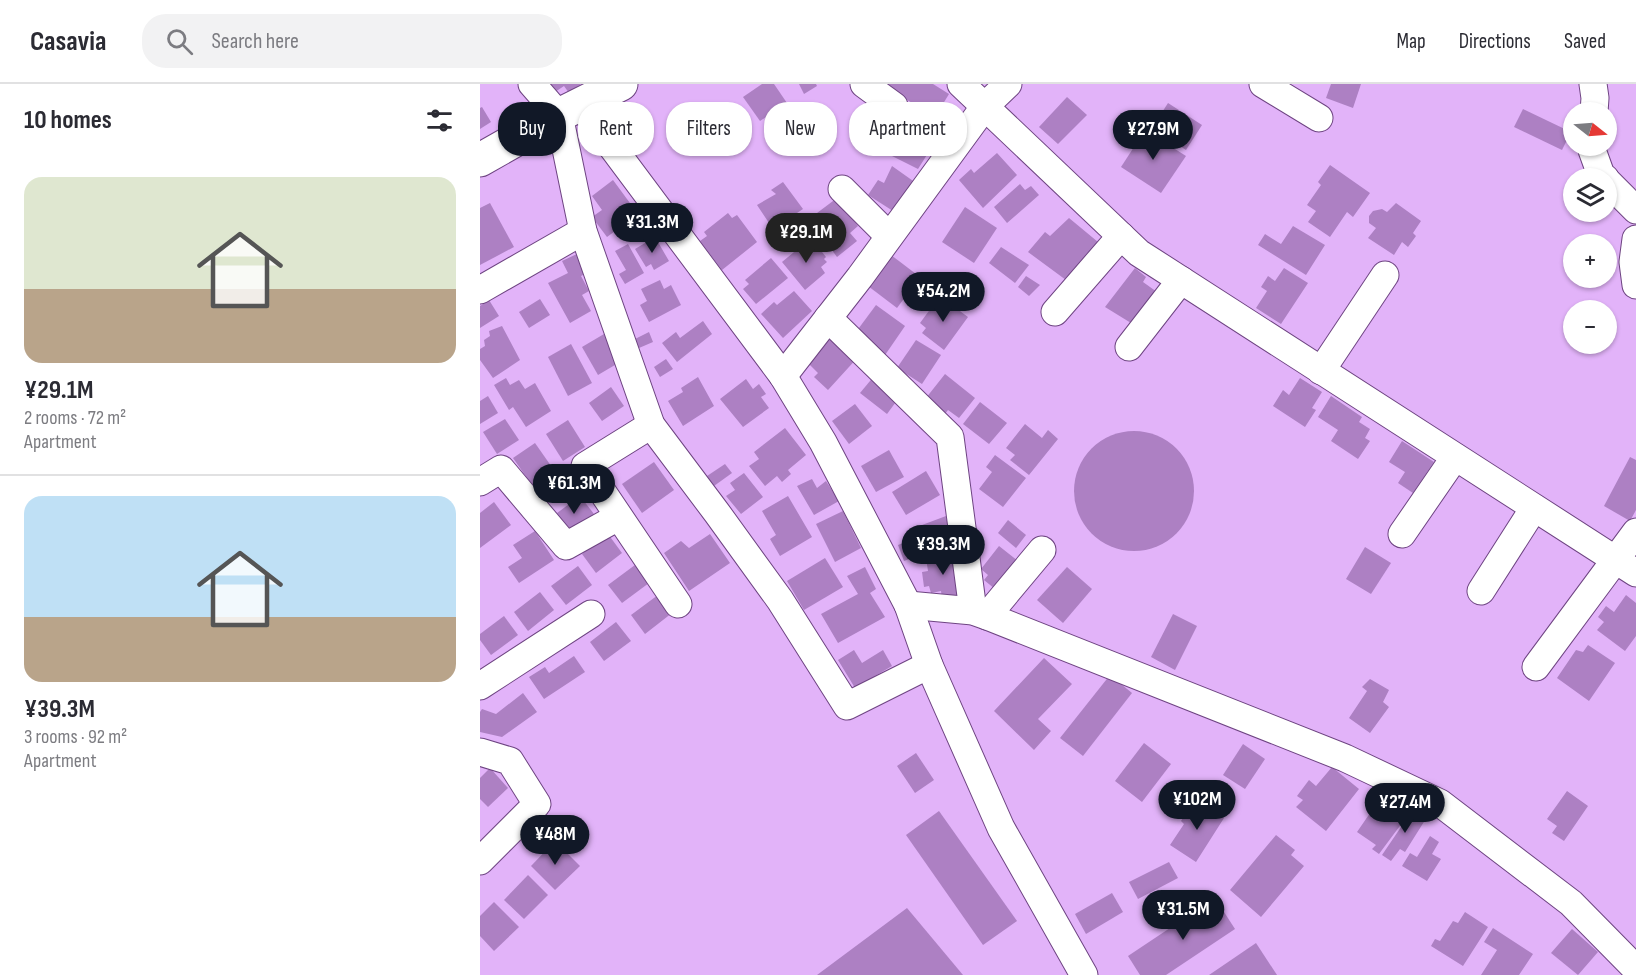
<!DOCTYPE html>
<meta charset="utf-8">
<style>
body{margin:0;font-family:"Sofia Sans Condensed",sans-serif;background:#f2f2f3;color:#2b2b33;height:100vh;display:flex;flex-direction:column;font-size:22px;white-space:nowrap}
*{box-sizing:border-box;margin:0}
p{font-size:20px;color:#7c7c81}
.icon{flex:none;width:33px;height:33px;fill:none;stroke:currentColor;stroke-width:2;stroke-linecap:round;stroke-linejoin:round}
.map{position:relative;flex:1;overflow:hidden}
.panel{display:flex;flex-direction:column;background:#fff;width:480px}
.panel>*{flex:none}
.banner{position:absolute;left:18px;top:18px;width:570px;height:54px;display:flex;gap:12px}
.needle{width:39px;rotate:107deg}
.fabs{position:absolute;left:1083px;top:18px;display:grid;gap:12px}
.fabs a{display:grid;place-items:center;width:54px;height:54px;border-radius:50%;background:#fff;box-shadow:0 2px 4px #0004;font-size:30px}
.price{position:absolute;translate:-50% -51px;padding:0 14px;border-radius:21px;background:#111827;color:#fff;font-size:20px;line-height:39px;filter:drop-shadow(0 2px 3px #0008)}
.price::after{content:'';position:absolute;left:50%;top:36px;width:18px;height:14px;margin-left:-9px;background:inherit;clip-path:polygon(0 0,100% 0,50% 100%)}
.price.on{background:#222;color:#fff}
ul{padding:0;list-style:none}
li{display:grid;align-content:center;gap:12px;height:318px;padding:0 24px}
li+li{border-top:2px solid #e1e1e2}
li span{display:grid;place-items:center;height:186px;border-radius:18px;color:#555}
li>.icon{margin-inline-start:auto}
span .icon{width:108px;height:108px;fill:#fffc;stroke-width:1}
li b{font-size:26px}
h2{display:flex;justify-content:space-between;align-items:center;height:72px;padding:0 24px;font-size:26px}
.pill{padding:0 21px;border-radius:24px;background:#fff;box-shadow:0 2px 4px #0004;font-size:21px;line-height:54px}
.pill.on{background:#111827;color:#fff}
header{display:flex;align-items:center;gap:36px;box-sizing:border-box;height:84px;padding:0 30px;background:#fff;border-bottom:2px solid #e1e1e2}
header strong{font-size:28px}
nav{display:flex;gap:33px;margin-inline-start:auto;font-size:21px}
.search{width:420px;height:54px;background:#f2f2f3;display:flex;align-items:center;gap:15px;box-sizing:border-box;padding:0 21px;border-radius:24px;color:#7c7c81;font-size:22px}
main{display:flex;flex:1;min-height:0}
.map>svg:first-child{display:block}
.building{fill:#ad80c3}
.lines{fill:none;stroke-linecap:round;stroke-linejoin:round}
.minor-casing{stroke:#6e4482;stroke-width:29}
.tertiary-casing{stroke:#6e4482;stroke-width:35}
.minor{stroke:#fff;stroke-width:27}
.tertiary{stroke:#fff;stroke-width:33}
</style>
<header>
<strong>Casavia</strong>
<div class="search"><svg class="icon" aria-label="search" viewBox="0 0 24 24"><circle cx="10" cy="10" r="6"/><path d="M15 15l6 6"/></svg>Search here</div>
<nav><a>Map</a><a>Directions</a><a>Saved</a></nav>
</header>
<main>
<section class="panel">
<h2>10 homes<svg class="icon" aria-label="filters" viewBox="0 0 24 24"><path d="M4 7h16M4 17h16"/><circle cx="9" cy="7" r="2"/><circle cx="15" cy="17" r="2"/></svg></h2>
<ul>
<li><span style="background:linear-gradient(#dfe7d0 60%,#b9a48a 0)"><svg class="icon" aria-label="home" viewBox="0 0 24 24"><path d="M3 11l9-7 9 7M6 9v11h12V9"/></svg></span><div><b>¥29.1M</b><p>2 rooms · 72 m²</p><p>Apartment</p></div></li>
<li><span style="background:linear-gradient(#bfe0f5 65%,#b9a48a 0)"><svg class="icon" aria-label="home" viewBox="0 0 24 24"><path d="M3 11l9-7 9 7M6 9v11h12V9"/></svg></span><div><b>¥39.3M</b><p>3 rooms · 92 m²</p><p>Apartment</p></div></li>
</ul>
</section>
<div class="map">
<svg width="1156" height="891" viewBox="0 0 1156 891">
<rect width="100%" height="100%" fill="#e2b3f9"/>
<!-- building -->
<g class="building">
<path d="M69 0H101L89 9 84 2 75 8Z"/>
<path d="M282 0H294L307 19 280 37 263 13Z"/>
<path d="M319 0H336L337 2 324 10Z"/>
<path d="M408 0H453L469 10 455 33 406 3Z"/>
<path d="M851 0H881L873 24 846 14Z"/>
<path d="M587 13 607 31 578 60 559 43Z"/>
<path d="M688 19 722 41 706 66 672 44Z"/>
<path d="M2 23 11 38 0 45V24Z"/>
<path d="M313 24 319 33 325 30 333 41 302 61 296 51 292 53 284 42Z"/>
<path d="M1043 25 1091 48 1082 66 1034 43Z"/>
<path d="M418 36 448 54 442 63 450 66 438 85 402 67Z"/>
<path d="M665 46 706 72 681 109 641 83Z"/>
<path d="M517 69 537 91 503 124 479 96 491 85 494 89Z"/>
<path d="M850 81 890 109 873 133 867 128 850 153 828 138 836 127 827 121 841 101 838 98Z"/>
<path d="M412 82 436 99 413 127 388 111 398 96 404 99Z"/>
<path d="M133 96 158 130 127 153 112 133 122 126 112 112Z"/>
<path d="M303 98 323 125 293 145 277 121 296 110 291 106Z"/>
<path d="M540 100 545 106 551 102 559 111 527 139 514 123Z"/>
<path d="M357 114 378 142 370 149 377 157 357 173 329 135Z"/>
<path d="M10 119 34 163 0 181V124Z"/>
<path d="M916 119 941 137 933 149 936 152 928 163 922 158 914 171 888 154 896 144 889 139V132L893 127 902 125 907 128Z"/>
<path d="M485 123 517 144 494 179 462 158Z"/>
<path d="M248 129 252 134 257 131 277 158 242 186 220 157 227 152 224 148Z"/>
<path d="M589 134 618 158 586 196 548 168 565 148 570 152Z"/>
<path d="M813 142 845 161 826 191 778 161 785 150 801 160Z"/>
<path d="M175 153 189 177 174 186 171 180 166 183 155 165Z"/>
<path d="M331 154 346 173 344 175 347 178 341 183 345 189 325 206 302 178Z"/>
<path d="M148 160 164 189 145 200 139 190 146 186 135 167Z"/>
<path d="M521 163 549 181 535 199 509 179Z"/>
<path d="M99 169 109 188 101 192 109 207 102 211 111 227 90 239 68 199 88 189 82 177Z"/>
<path d="M411 171 440 193 417 224 388 202Z"/>
<path d="M291 174 308 194 276 220 263 205 269 200 265 196Z"/>
<path d="M655 184 666 193 663 198 677 208 651 239 625 223Z"/>
<path d="M804 184 828 199 801 240 776 224 787 207 781 203 788 192 795 197Z"/>
<path d="M546 192 560 201 549 212 538 203Z"/>
<path d="M180 196 184 205 191 201 201 221 169 238 160 221 167 217 161 205Z"/>
<path d="M314 207 332 227 303 254 281 230 294 218 297 221Z"/>
<path d="M60 215 70 231 49 244 39 228Z"/>
<path d="M9 216 19 232 0 244V222Z"/>
<path d="M457 216 462 220 465 216 488 233 464 266 442 249 446 244 440 239Z"/>
<path d="M396 221 425 242 403 274 373 252Z"/>
<path d="M223 237 232 250 197 278 182 259 196 248 200 254Z"/>
<path d="M22 242 40 276 13 294 0 276V265L5 262 4 256 10 252 9 247Z"/>
<path d="M351 247 379 272 348 306 334 293 338 289 329 280 338 270 334 267Z"/>
<path d="M169 248 173 258 159 264 155 255Z"/>
<path d="M124 250 140 278 118 291 102 263Z"/>
<path d="M436 256 461 271 442 300 417 284Z"/>
<path d="M91 260 112 299 88 312 68 273Z"/>
<path d="M186 275 193 285 180 293 174 283Z"/>
<path d="M465 290 495 314 479 334 468 326 465 330 446 314Z"/>
<path d="M395 291 421 311 407 330 380 309Z"/>
<path d="M218 293 234 322 203 342 188 317 203 308 201 304Z"/>
<path d="M26 294 30 301 39 296 45 305 55 299 71 327 46 343 33 323 29 326 14 301Z"/>
<path d="M820 294 842 308 832 324 836 326 825 343 793 322 803 306 809 311Z"/>
<path d="M266 295 273 305 279 300 286 310 281 313 289 324 263 343 240 315Z"/>
<path d="M131 303 144 322 122 337 109 319Z"/>
<path d="M8 312 18 329 0 340V317Z"/>
<path d="M851 312 882 333 879 338 890 345 885 354 890 357 878 375 851 357 858 346 838 333Z"/>
<path d="M500 318 527 339 509 360 483 340Z"/>
<path d="M375 320 392 342 369 360 352 337Z"/>
<path d="M25 335 39 356 17 370 3 348Z"/>
<path d="M88 336 105 363 83 377 66 350Z"/>
<path d="M545 340 562 354 568 346 578 355 549 391 530 376 535 371 526 364Z"/>
<path d="M305 344 326 371 308 386 311 390 302 398 297 392 285 402 269 382 279 375 274 368Z"/>
<circle cx="654" cy="407" r="60"/>
<path d="M922 357 954 378 933 409 918 399 925 388 909 378Z"/>
<path d="M55 359 76 389 54 404 33 374Z"/>
<path d="M409 366 424 393 396 408 381 382Z"/>
<path d="M515 371 546 394 523 423 499 405 512 388 506 383Z"/>
<path d="M1150 373 1156 376V426L1150 437 1124 422Z"/>
<path d="M174 378 194 406 162 429 142 400Z"/>
<path d="M245 380 252 389 234 402 227 392Z"/>
<path d="M446 387 460 411 426 431 412 408Z"/>
<path d="M264 389 283 413 261 430 246 412 255 406 250 399Z"/>
<path d="M332 395 337 404 346 397 359 417 334 431 317 402Z"/>
<path d="M100 412 114 430 87 450 73 432Z"/>
<path d="M308 412 332 453 300 472 290 455 296 451 282 427Z"/>
<path d="M14 418 31 441 0 464V429Z"/>
<path d="M363 427 381 464 355 478 336 440Z"/>
<path d="M466 432 475 458 424 477 418 461 430 456 426 447Z"/>
<path d="M528 436 546 451 536 464 518 449Z"/>
<path d="M55 447 74 476 39 499 28 483 42 474 33 461Z"/>
<path d="M128 450 142 469 116 489 102 470Z"/>
<path d="M230 450 250 479 209 507 184 469 201 457 209 464Z"/>
<path d="M519 462 538 477 515 505 504 496 508 491 501 485Z"/>
<path d="M885 463 911 479 891 510 866 495Z"/>
<path d="M474 469 482 510 462 514 461 507 451 509 449 502 444 503 442 488 448 487 446 474Z"/>
<path d="M345 474 363 503 324 526 307 497Z"/>
<path d="M155 481 169 499 142 519 128 501Z"/>
<path d="M98 482 112 501 86 521 71 502Z"/>
<path d="M385 483 396 505 390 509 405 533 358 559 341 530 378 510 367 492Z"/>
<path d="M587 483 612 505 583 539 557 516Z"/>
<path d="M60 508 74 526 48 547 34 528Z"/>
<path d="M178 511 192 529 165 550 151 531Z"/>
<path d="M1146 511 1156 519V552L1145 567 1117 546 1124 538 1118 533 1126 522 1134 528Z"/>
<path d="M693 530 717 542 695 586 671 573Z"/>
<path d="M24 532 38 551 11 571 0 556V550Z"/>
<path d="M136 538 151 557 124 577 110 558Z"/>
<path d="M1108 561 1135 579 1109 617 1077 594 1096 566 1103 568Z"/>
<path d="M374 566 382 579 403 566 412 582 375 604 358 576Z"/>
<path d="M94 572 105 588 64 615 49 593 65 583 69 589Z"/>
<path d="M564 574 592 600 558 635 571 647 554 666 514 627Z"/>
<path d="M630 591 652 609 603 672 580 654Z"/>
<path d="M890 595 909 606 903 618 909 623 890 649 869 634 887 607 882 603Z"/>
<path d="M43 609 57 628 22 653 0 648V628L2 625 16 630Z"/>
<path d="M664 659 691 680 662 718 635 697Z"/>
<path d="M763 660 785 675 765 705 743 691Z"/>
<path d="M436 669 454 696 435 709 417 682Z"/>
<path d="M852 683 879 705 846 747 816 723 823 716 817 712 829 696 836 702Z"/>
<path d="M10 684 28 704 8 723 0 715V694Z"/>
<path d="M1087 707 1108 722 1084 757 1072 749 1077 742 1067 735Z"/>
<path d="M715 716 744 734 716 778 690 761 704 740 701 737Z"/>
<path d="M908 716 928 731 899 770 892 765 896 761 877 748 897 719 902 723Z"/>
<path d="M934 724 947 733 925 768 920 765 911 777 902 771Z"/>
<path d="M459 727 537 837 503 861 426 751Z"/>
<path d="M796 751 815 766 811 771 824 782 781 833 750 806Z"/>
<path d="M950 752 959 758 952 770 961 775 947 797 922 782 930 769 937 773Z"/>
<path d="M75 757 100 782 75 806 51 782Z"/>
<path d="M689 778 698 794 658 815 649 798Z"/>
<path d="M48 791 68 811 44 835 24 816Z"/>
<path d="M632 809 643 828 606 850 595 830Z"/>
<path d="M735 814 755 845 686 891H660L648 872Z"/>
<path d="M14 818 39 843 14 867 0 852V832Z"/>
<path d="M427 824 483 891H337Z"/>
<path d="M985 828 1008 843 983 882 951 862 955 855 960 857 973 837 978 839Z"/>
<path d="M1013 844 1053 870 1039 891H1001L1017 866 1004 858Z"/>
<path d="M1092 845 1118 868 1098 891 1071 869Z"/>
<path d="M776 859 797 891H729Z"/>
</g>
<g class="lines">
<defs>
<g id="minor">
<path d="M52 0 79 31 103 147 171 341 237 429 300 516 367 622 449 581"/>
<path d="M384 0 414 22"/>
<path d="M481 0 659 169 1156 489"/>
<path d="M783 0 839 34"/>
<path d="M1113 0 1115 14 1114 28"/>
<path d="M100 20 303 292 343 358 428 521 449 581 521 744 604 891"/>
<path d="M1112 62V66L1121 91 1125 94"/>
<path d="M1126 96 1156 126"/>
<path d="M362 105 409 152"/>
<path d="M1156 155 1153 178 1156 201"/>
<path d="M0 206 103 147"/>
<path d="M575 228 641 152"/>
<path d="M348 234 470 353 493 527"/>
<path d="M649 263 701 196"/>
<path d="M841 287 905 191"/>
<path d="M303 292 380 193 505 22 528 0"/>
<path d="M171 341 105 382 198 520"/>
<path d="M0 398 21 385 86 462 138 433"/>
<path d="M922 450 975 373"/>
<path d="M1001 507 1054 424"/>
<path d="M428 521 493 527 507 532 865 674 960 719 1091 819 1156 885"/>
<path d="M507 532 562 466"/>
<path d="M1056 583 1156 448"/>
<path d="M0 602 111 530"/>
<path d="M0 668 30 677 57 720 0 777"/>
</g>
<path id="tertiary" d="M0 76 79 31 141 0"/>
</defs>
<!-- minor casing -->
<use href="#minor" class="minor-casing"/>
<!-- tertiary casing -->
<use href="#tertiary" class="tertiary-casing"/>
<!-- minor -->
<use href="#minor" class="minor"/>
<!-- tertiary -->
<use href="#tertiary" class="tertiary"/>
</g>
</svg>
<div class="fabs">
<a><svg class="needle" viewBox="-14 -14 28 28"><path d="M0-13l5 13h-10z" fill="#e53935"/><path d="M0 13l5-13h-10z" fill="#7c7c81"/></svg></a>
<a><svg class="icon" aria-label="layers" viewBox="0 0 24 24"><path d="M12 4l9 5-9 5-9-5zM3 14l9 5 9-5"/></svg></a>
<a>+</a>
<a>−</a>
</div>
<b class="price" style="left:673px;top:77px">¥27.9M</b>
<b class="price" style="left:172px;top:170px">¥31.3M</b>
<b class="price on" style="left:326px;top:180px">¥29.1M</b>
<b class="price" style="left:463px;top:239px">¥54.2M</b>
<b class="price" style="left:94px;top:431px">¥61.3M</b>
<b class="price" style="left:463px;top:492px">¥39.3M</b>
<b class="price" style="left:717px;top:747px">¥102M</b>
<b class="price" style="left:925px;top:750px">¥27.4M</b>
<b class="price" style="left:75px;top:782px">¥48M</b>
<b class="price" style="left:703px;top:857px">¥31.5M</b>
<div class="banner">
<a class="pill on">Buy</a>
<a class="pill">Rent</a>
<a class="pill">Filters</a>
<a class="pill">New</a>
<a class="pill">Apartment</a>
</div>
</div>
</main>
